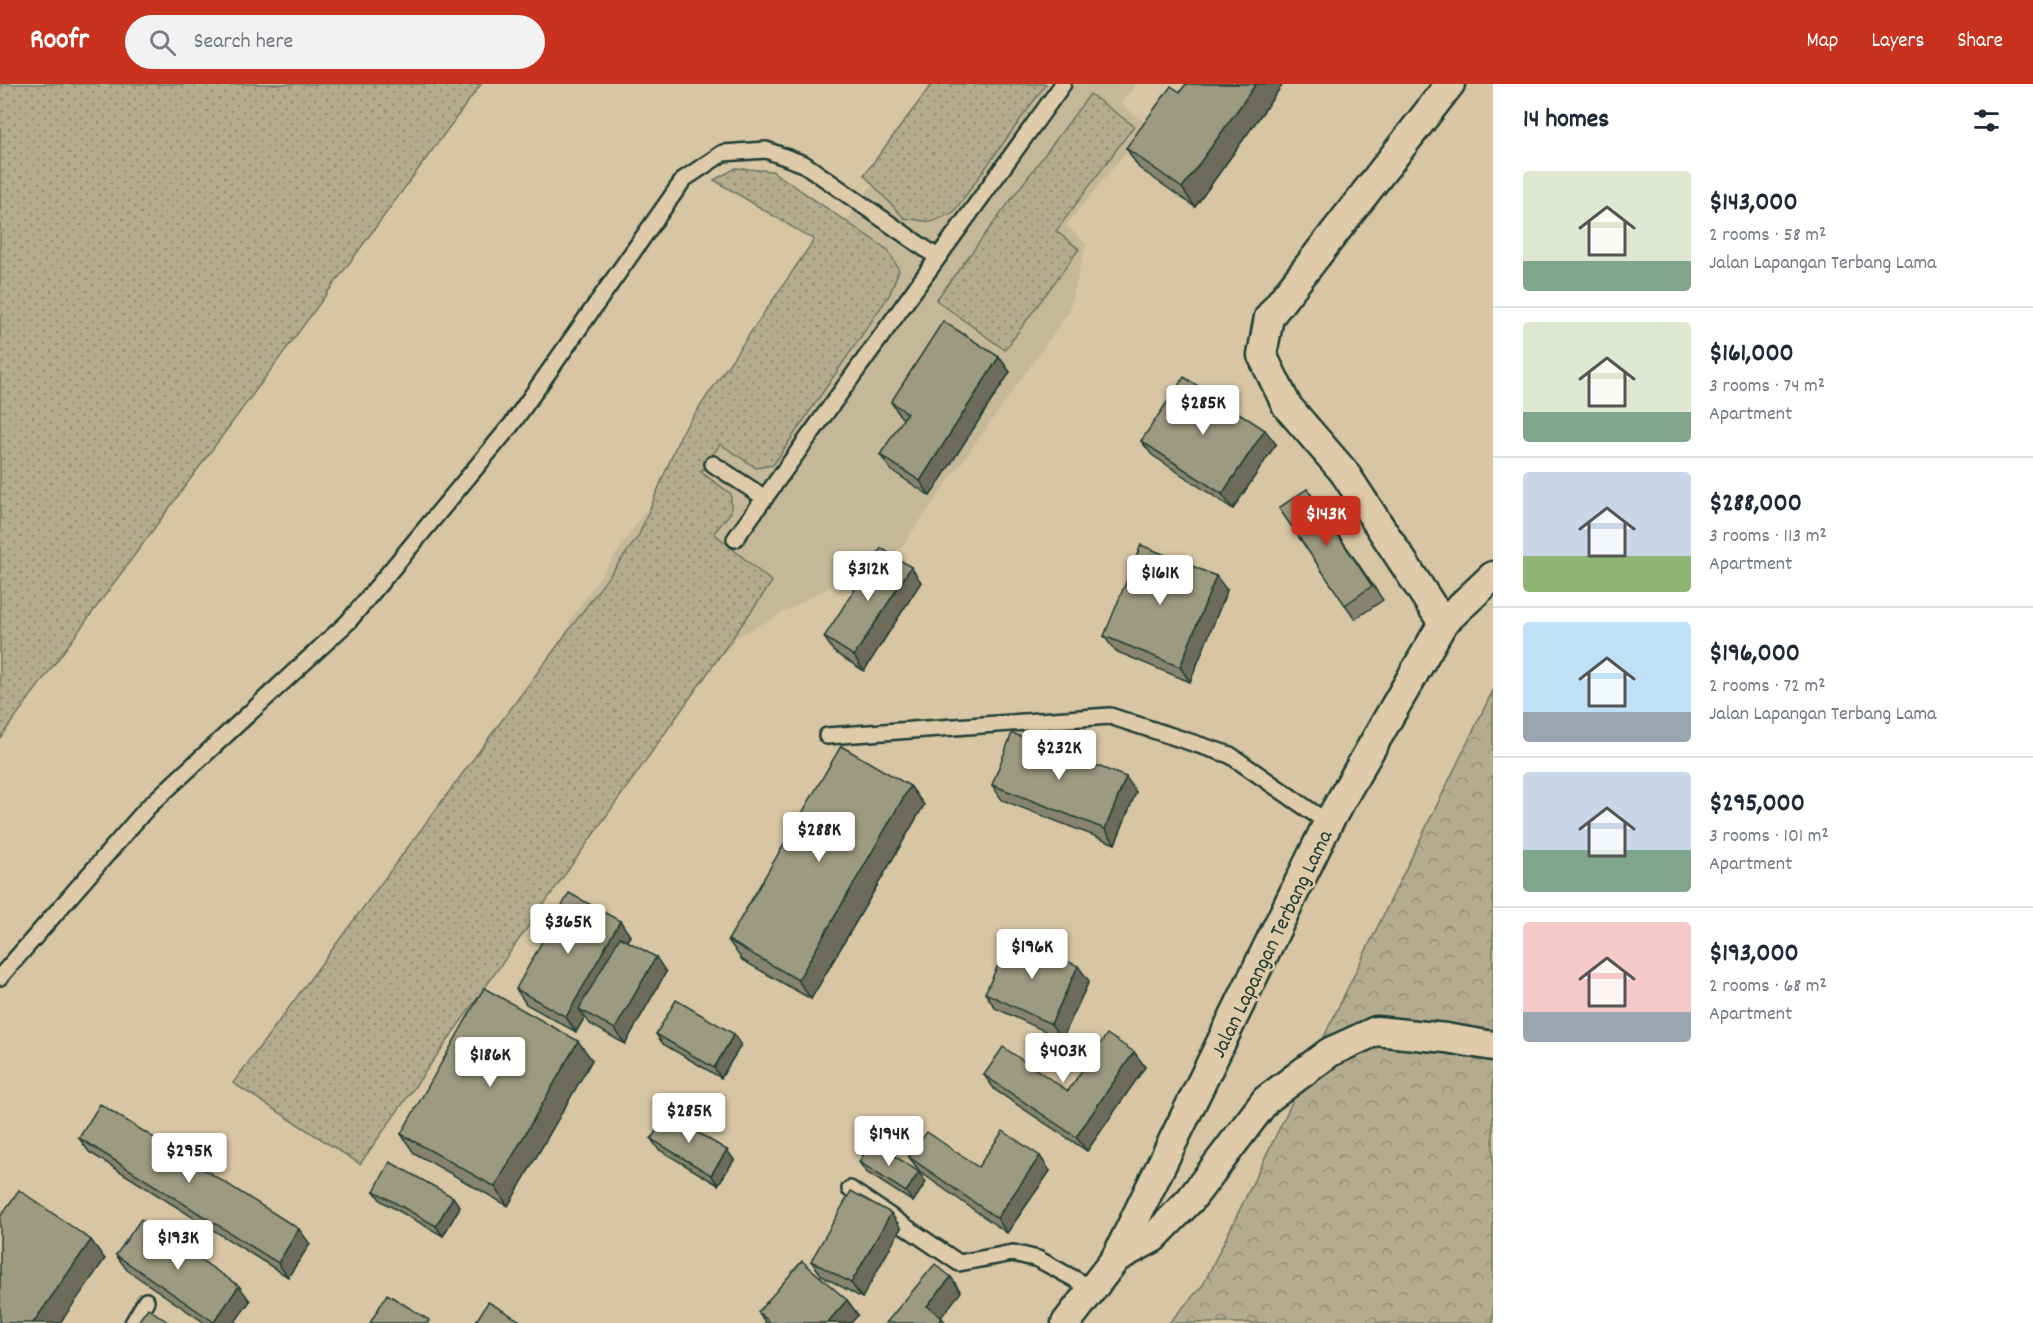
<!DOCTYPE html>
<meta charset="utf-8">
<style>
body{margin:0;font-family:Dekko,sans-serif;background:#f2f2f3;color:#1f2937;height:100vh;display:flex;flex-direction:column;font-size:22px;white-space:nowrap}
*{box-sizing:border-box;margin:0}
p{font-size:20px;color:#747a83}
.icon{flex:none;width:33px;height:33px;fill:none;stroke:currentColor;stroke-width:2;stroke-linecap:round;stroke-linejoin:round}
.map{position:relative;flex:1;overflow:hidden}
.side{display:flex;flex-direction:column;background:#fff;width:540px}
.side>*{flex:none}
.price{position:absolute;translate:-50% -51px;padding:0 14px;border-radius:6px;background:#fff;color:#222;font-size:20px;line-height:39px;filter:drop-shadow(0 2px 3px #0008)}
.price::after{content:'';position:absolute;left:50%;top:36px;width:18px;height:14px;margin-left:-9px;background:inherit;clip-path:polygon(0 0,100% 0,50% 100%)}
.price.selected{background:#c8321e;color:#fff}
ul{padding:0;list-style:none}
li{display:flex;align-items:center;gap:18px;height:150px;padding:0 30px}
li+li{border-top:2px solid #e0e1e3}
li span{display:grid;place-items:center;flex:none;width:168px;height:120px;border-radius:6px;color:#555}
li>.icon{margin-inline-start:auto}
span .icon{width:72px;height:72px;fill:#fffc;stroke-width:1}
li b{font-size:26px}
h2{display:flex;justify-content:space-between;align-items:center;height:72px;padding:0 30px;font-size:26px}
header{display:flex;align-items:center;gap:36px;box-sizing:border-box;height:84px;padding:0 30px;background:#c8321e;color:#fff}
header strong{font-size:28px}
nav{display:flex;gap:33px;margin-inline-start:auto;font-size:21px}
.search{width:420px;height:54px;background:#f2f2f3;display:flex;align-items:center;gap:15px;box-sizing:border-box;padding:0 21px;border-radius:33px;color:#747a83;font-size:22px}
main{display:flex;flex:1;min-height:0}
.map>svg:first-child{display:block}
.built{fill:#c5b899}
.grass{fill:url(#grass-dots);stroke:#6a7462;stroke-width:1.5}
.forest{fill:url(#forest-crowns);stroke:#6a7462;stroke-width:1.5}
.lines{fill:none;stroke-linecap:round;stroke-linejoin:round}
.service-casing{stroke:#1f3d34;stroke-width:20}
.minor-casing{stroke:#1f3d34;stroke-width:33}
.service{stroke:#dfcba9;stroke-width:15}
.minor{stroke:#dfcba9;stroke-width:28}
.wall{fill:#86846e;stroke:#1f3d34;stroke-width:1.5}
.shaded-wall{fill:#6d6c5a;stroke:#1f3d34;stroke-width:1.5}
.building{fill:#9c9a80;stroke:#1f3d34;stroke-width:1.5}
.labels{text-anchor:middle;stroke-width:5;stroke-linejoin:round;paint-order:stroke}
.street-label{font-size:22px;fill:#1f3d34;stroke:#dfcba9}
</style>
<header>
<strong>Roofr</strong>
<div class="search"><svg class="icon" aria-label="search" viewBox="0 0 24 24"><circle cx="10" cy="10" r="6"/><path d="M15 15l6 6"/></svg>Search here</div>
<nav><a>Map</a><a>Layers</a><a>Share</a></nav>
</header>
<main>
<div class="map">
<svg width="1493" height="1239" viewBox="0 0 1493 1239">
<defs>
<pattern id="grass-dots" width="8" height="8" patternUnits="userSpaceOnUse" patternTransform="scale(1.5)"><rect width="8" height="8" fill="#b5ac90"/><path d="M2 2h.1M6 6h.1" fill="none" stroke="#938d76" stroke-width="1.8" stroke-linecap="round"/></pattern>
<pattern id="forest-crowns" width="20" height="18" patternUnits="userSpaceOnUse" patternTransform="scale(1.5)"><rect width="20" height="18" fill="#b5ac90"/><path d="M2 6a3 3 0 1 1 6 0M12 15a3 3 0 1 1 6 0" fill="none" stroke="#938d76"/></pattern>
</defs>
<rect width="100%" height="100%" fill="#d7c5a4"/>
<filter id="ink" filterUnits="userSpaceOnUse"><feTurbulence type="fractalNoise" baseFrequency=".0167" numOctaves="2"/><feDisplacementMap in="SourceGraphic" scale="12" xChannelSelector="R" yChannelSelector="G"/><feConvolveMatrix kernelMatrix="1 2 1 2 8 2 1 2 1" color-interpolation-filters="sRGB"/></filter>
<g filter="url(#ink)">
<!-- built -->
<path class="built" d="M942 0H1136L1121 19 1148 42 1066 141 1086 160 1069 228 900 465 736 554 686 616 568 539Z"/>
<!-- grass -->
<g class="grass">
<path d="M0 0H481L0 654Z"/>
<path d="M932 0H1046L953 129 931 138 904 134 864 91Z"/>
<path d="M1090 10 1134 42 1056 147 1079 165 1005 266 936 216Z"/>
<path d="M736 84 772 87 888 166 899 186 890 210 773 381 756 384 720 360 701 388 731 410V428L714 449 772 498 360 1080 233 999 638 453 681 350 814 156 714 96Z"/>
</g>
<!-- forest -->
<path class="forest" d="M1493 606V1239H1169L1203 1201Z"/>
<g class="lines">
<defs>
<g id="service">
<path d="M713 380 765 414"/>
<path d="M735 455 1063 0"/>
<path d="M827 652 1110 632 1230 671 1328 739"/>
<path d="M0 893 148 723 348 538 512 340 684 95 723 69 766 66 804 80 937 173"/>
<path d="M850 1105 959 1179 1013 1169 1038 1175 1093 1205"/>
<path d="M133 1239 146 1217"/>
</g>
<g id="minor">
<path d="M1443 539 1344 388 1287 322 1262 271 1269 233 1450 0"/>
<path d="M1116 1174 1153 1154 1191 1115 1266 1016 1330 968 1376 947 1446 954 1493 962"/>
<path d="M1066 1239 1116 1174 1328 739 1443 539 1493 492"/>
</g>
</defs>
<!-- service casing -->
<use href="#service" class="service-casing"/>
<!-- minor casing -->
<use href="#minor" class="minor-casing"/>
<!-- service -->
<use href="#service" class="service"/>
<!-- minor -->
<use href="#minor" class="minor"/>
</g>
<!-- wall -->
<g class="wall">
<path d="M1186 0H1283L1195 123 1139 84 1126 64 1180 8Z"/>
<path d="M999 273 1010 288 930 412 891 386 880 371 904 335 901 333 891 318Z"/>
<path d="M1141 357 1276 360 1233 425 1152 371Z"/>
<path d="M1307 405 1383 516 1355 535 1279 424Z"/>
<path d="M921 498 864 587 834 568 824 553Z"/>
<path d="M1227 506 1190 598 1115 567 1104 552Z"/>
<path d="M992 701 1136 708 1115 760 1002 716Z"/>
<path d="M910 702 924 721 811 915 742 876 728 856Z"/>
<path d="M620 837 630 852 627 857 666 888 625 960 590 940 585 933 576 948 526 920 516 905Z"/>
<path d="M1089 897 1062 955 995 924 985 909Z"/>
<path d="M656 950H734L741 961 721 994 663 960Z"/>
<path d="M1134 968 1145 983 1087 1067 995 1006 984 991 1068 1007Z"/>
<path d="M592 976 508 1122 414 1069 401 1050Z"/>
<path d="M79 1054 310 1160 288 1193 89 1068Z"/>
<path d="M651 1055 727 1066 734 1076 718 1101 658 1065Z"/>
<path d="M909 1073 978 1083 1050 1087 1007 1149 920 1088Z"/>
<path d="M859 1078 926 1098 913 1118 866 1088Z"/>
<path d="M374 1107 460 1123 443 1152 381 1117Z"/>
<path d="M901 1144 862 1214 822 1192 811 1177Z"/>
<path d="M116 1171 250 1217 234 1239H205L127 1186Z"/>
<path d="M847 1216 858 1231 851 1239H766L758 1228Z"/>
</g>
<!-- shaded-wall -->
<g class="shaded-wall">
<path d="M1256 0H1283L1195 123 1182 104Z"/>
<path d="M999 273 1010 288 930 412 920 397Z"/>
<path d="M1265 346 1276 360 1233 425 1222 410Z"/>
<path d="M911 483 921 498 864 587 854 572Z"/>
<path d="M1216 492 1227 506 1190 598 1180 583Z"/>
<path d="M1126 693 1136 708 1115 760 1105 745Z"/>
<path d="M910 702 924 721 811 915 798 896Z"/>
<path d="M620 837 630 852 587 929 579 925 585 933 576 948 566 933Z"/>
<path d="M656 873 666 888 625 960 615 945Z"/>
<path d="M1078 882 1089 897 1062 955 1051 940Z"/>
<path d="M734 950 741 961 721 994 714 984Z"/>
<path d="M578 957 592 976 508 1122 495 1103Z"/>
<path d="M1134 968 1145 983 1087 1067 1076 1053Z"/>
<path d="M727 1066 734 1076 718 1101 711 1091Z"/>
<path d="M1040 1072 1050 1087 1007 1149 997 1134Z"/>
<path d="M919 1088 926 1098 913 1118 906 1108Z"/>
<path d="M453 1113 460 1123 443 1152 436 1142Z"/>
<path d="M891 1129 901 1144 862 1214 851 1199Z"/>
<path d="M299 1145 310 1160 288 1193 278 1179Z"/>
<path d="M91 1156 105 1175 60 1239H33Z"/>
<path d="M951 1193 961 1208 938 1237 927 1222Z"/>
<path d="M239 1202 250 1217 234 1239H215L214 1238Z"/>
<path d="M847 1216 858 1231 851 1239H827Z"/>
<path d="M942 1234 946 1239H938Z"/>
</g>
<!-- building -->
<g class="building">
<path d="M1186 0H1256L1182 104 1126 64 1171 2 1180 8Z"/>
<path d="M943 237 999 273 920 397 880 371 907 329 891 318Z"/>
<path d="M1184 293 1265 346 1222 410 1141 357Z"/>
<path d="M1307 405 1372 502 1345 521 1279 424Z"/>
<path d="M1141 461 1216 492 1180 583 1104 552Z"/>
<path d="M881 464 911 483 854 572 824 553Z"/>
<path d="M1012 649 1126 693 1105 745 992 701Z"/>
<path d="M841 662 910 702 798 896 728 856Z"/>
<path d="M569 809 620 837 566 933 516 905Z"/>
<path d="M1012 852 1078 882 1051 940 985 909Z"/>
<path d="M620 853 656 873 615 945 579 925Z"/>
<path d="M484 904 578 957 495 1103 401 1050Z"/>
<path d="M676 916 734 950 714 984 656 950Z"/>
<path d="M1107 950 1134 968 1076 1053 984 991 1003 963 1068 1007Z"/>
<path d="M100 1020 299 1145 278 1179 79 1054Z"/>
<path d="M667 1030 727 1066 711 1091 651 1055Z"/>
<path d="M1003 1047 1040 1072 997 1134 909 1073 927 1048 978 1083Z"/>
<path d="M872 1057 919 1088 906 1108 859 1078Z"/>
<path d="M390 1078 453 1113 436 1142 374 1107Z"/>
<path d="M19 1106 91 1156 33 1239H0V1133Z"/>
<path d="M851 1107 891 1129 851 1199 811 1177Z"/>
<path d="M141 1135 239 1202 214 1238 116 1171Z"/>
<path d="M802 1177 847 1216 827 1239H771L758 1228Z"/>
<path d="M935 1180 951 1193 927 1222 942 1234 938 1239H886Z"/>
<path d="M387 1210 429 1236 428 1239H370Z"/>
<path d="M488 1218 524 1239H475Z"/>
<path d="M148 1224 169 1239H137Z"/>
</g>
</g>
<g class="labels">
<!-- street labels -->
<g class="street-label">
<text transform="translate(1270 859) rotate(-64)" y="8">Jalan Lapangan Terbang Lama</text>
</g>
</g>
</svg>
<b class="price" style="left:1203px;top:352px">$285K</b>
<b class="price selected" style="left:1326px;top:463px">$143K</b>
<b class="price" style="left:868px;top:518px">$312K</b>
<b class="price" style="left:1160px;top:522px">$161K</b>
<b class="price" style="left:1059px;top:697px">$232K</b>
<b class="price" style="left:819px;top:779px">$288K</b>
<b class="price" style="left:568px;top:871px">$365K</b>
<b class="price" style="left:1032px;top:896px">$196K</b>
<b class="price" style="left:1063px;top:1000px">$403K</b>
<b class="price" style="left:490px;top:1004px">$186K</b>
<b class="price" style="left:689px;top:1060px">$285K</b>
<b class="price" style="left:889px;top:1083px">$194K</b>
<b class="price" style="left:189px;top:1100px">$295K</b>
<b class="price" style="left:178px;top:1187px">$193K</b>
</div>
<section class="side">
<h2>14 homes<svg class="icon" aria-label="filters" viewBox="0 0 24 24"><path d="M4 7h16M4 17h16"/><circle cx="9" cy="7" r="2"/><circle cx="15" cy="17" r="2"/></svg></h2>
<ul>
<li><span style="background:linear-gradient(#dfe7d0 75%,#7fa58c 0)"><svg class="icon" aria-label="home" viewBox="0 0 24 24"><path d="M3 11l9-7 9 7M6 9v11h12V9"/></svg></span><div><b>$143,000</b><p>2 rooms · 58 m²</p><p>Jalan Lapangan Terbang Lama</p></div></li>
<li><span style="background:linear-gradient(#dfe7d0 75%,#7fa58c 0)"><svg class="icon" aria-label="home" viewBox="0 0 24 24"><path d="M3 11l9-7 9 7M6 9v11h12V9"/></svg></span><div><b>$161,000</b><p>3 rooms · 74 m²</p><p>Apartment</p></div></li>
<li><span style="background:linear-gradient(#c9d6e8 70%,#8fb573 0)"><svg class="icon" aria-label="home" viewBox="0 0 24 24"><path d="M3 11l9-7 9 7M6 9v11h12V9"/></svg></span><div><b>$288,000</b><p>3 rooms · 113 m²</p><p>Apartment</p></div></li>
<li><span style="background:linear-gradient(#bfe0f5 75%,#9aa5b1 0)"><svg class="icon" aria-label="home" viewBox="0 0 24 24"><path d="M3 11l9-7 9 7M6 9v11h12V9"/></svg></span><div><b>$196,000</b><p>2 rooms · 72 m²</p><p>Jalan Lapangan Terbang Lama</p></div></li>
<li><span style="background:linear-gradient(#c9d6e8 65%,#7fa58c 0)"><svg class="icon" aria-label="home" viewBox="0 0 24 24"><path d="M3 11l9-7 9 7M6 9v11h12V9"/></svg></span><div><b>$295,000</b><p>3 rooms · 101 m²</p><p>Apartment</p></div></li>
<li><span style="background:linear-gradient(#f6c9c9 75%,#9aa5b1 0)"><svg class="icon" aria-label="home" viewBox="0 0 24 24"><path d="M3 11l9-7 9 7M6 9v11h12V9"/></svg></span><div><b>$193,000</b><p>2 rooms · 68 m²</p><p>Apartment</p></div></li>
</ul>
</section>
</main>
